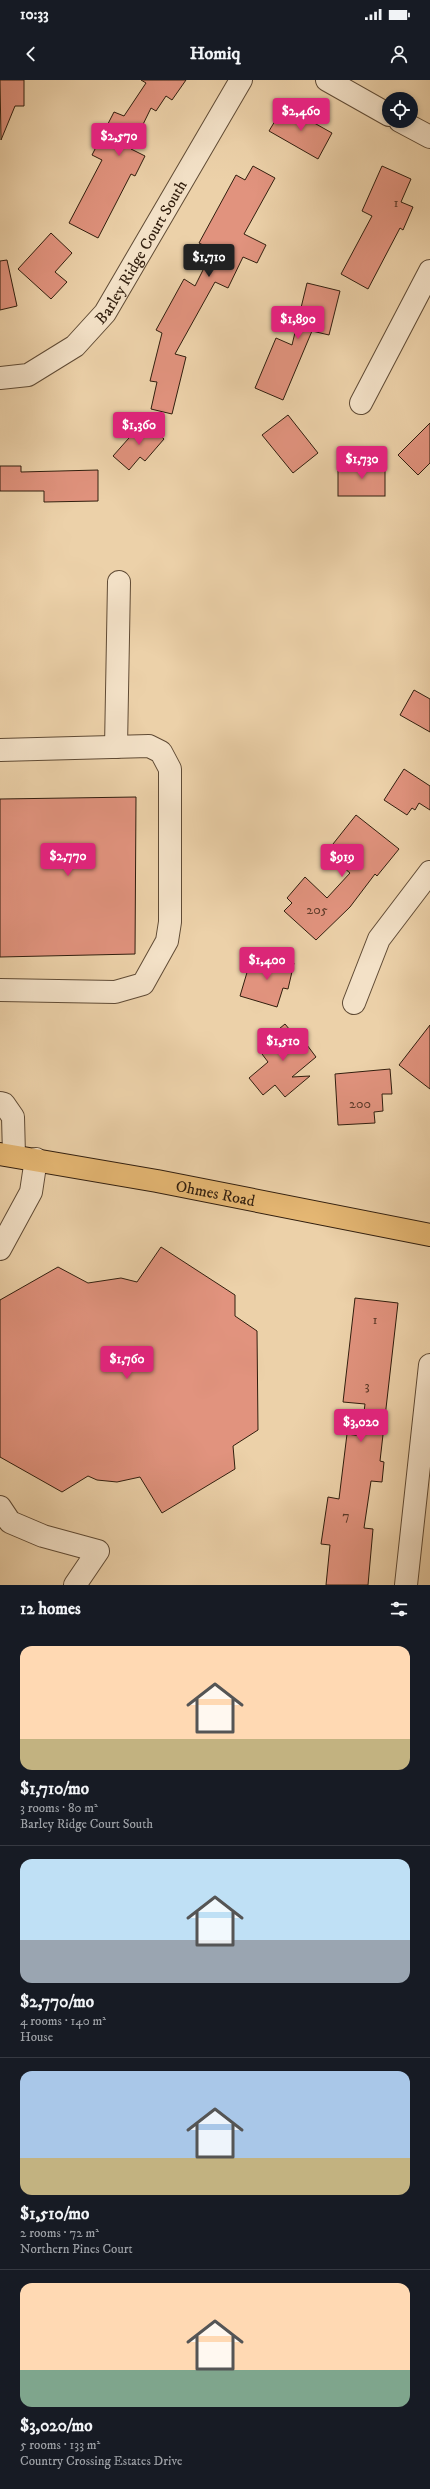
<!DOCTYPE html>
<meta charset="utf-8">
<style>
body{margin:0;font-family:"IM FELL DW Pica",serif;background:#242831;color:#f1f3f6;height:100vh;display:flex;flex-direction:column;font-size:15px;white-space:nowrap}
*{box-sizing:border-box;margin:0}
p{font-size:13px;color:#9ea1a6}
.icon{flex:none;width:22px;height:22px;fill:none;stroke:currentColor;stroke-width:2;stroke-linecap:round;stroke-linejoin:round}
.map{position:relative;height:1505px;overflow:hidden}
.drawer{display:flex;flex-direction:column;background:#171b24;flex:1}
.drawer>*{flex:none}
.controls{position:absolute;left:382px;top:12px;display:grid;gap:8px}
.controls a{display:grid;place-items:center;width:36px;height:36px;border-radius:50%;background:#171b24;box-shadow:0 2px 6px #0003;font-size:20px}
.price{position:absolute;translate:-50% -34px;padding:0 9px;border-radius:4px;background:#db2777;color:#fff;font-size:13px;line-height:26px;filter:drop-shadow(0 1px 2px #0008)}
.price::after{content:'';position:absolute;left:50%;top:24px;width:12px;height:9px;margin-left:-6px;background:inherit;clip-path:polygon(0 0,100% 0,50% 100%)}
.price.current{background:#222;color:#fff}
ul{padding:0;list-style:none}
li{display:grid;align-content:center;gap:8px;height:212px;padding:0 20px}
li+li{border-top:1px solid #363941}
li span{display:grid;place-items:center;height:124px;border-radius:12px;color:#555}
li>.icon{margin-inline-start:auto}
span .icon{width:72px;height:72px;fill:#fffc;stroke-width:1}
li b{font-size:17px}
h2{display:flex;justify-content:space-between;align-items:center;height:48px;padding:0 20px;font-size:17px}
.status{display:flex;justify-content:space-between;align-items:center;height:28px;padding:0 20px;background:#171b24;direction:ltr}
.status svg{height:11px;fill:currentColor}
header{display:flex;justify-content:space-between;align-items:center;height:52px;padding:0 20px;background:#171b24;font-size:18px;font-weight:700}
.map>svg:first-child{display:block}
.building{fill:#e1937e;stroke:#311e0e}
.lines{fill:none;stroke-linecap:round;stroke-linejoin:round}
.minor-casing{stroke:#604b35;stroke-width:24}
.major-casing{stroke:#311e0e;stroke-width:24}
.minor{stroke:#f3e1c7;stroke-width:22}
.major{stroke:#e6b874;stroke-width:22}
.labels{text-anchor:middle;stroke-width:3;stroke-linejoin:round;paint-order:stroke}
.number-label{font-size:14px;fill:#5d3b2a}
.street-label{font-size:16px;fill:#311e0e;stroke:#f3e1c7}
</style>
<div class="status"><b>10:33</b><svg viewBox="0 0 49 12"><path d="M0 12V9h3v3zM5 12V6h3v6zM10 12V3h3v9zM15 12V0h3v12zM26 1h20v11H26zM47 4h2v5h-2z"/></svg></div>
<header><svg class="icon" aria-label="back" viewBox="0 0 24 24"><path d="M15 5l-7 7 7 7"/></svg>Homiq<svg class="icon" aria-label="person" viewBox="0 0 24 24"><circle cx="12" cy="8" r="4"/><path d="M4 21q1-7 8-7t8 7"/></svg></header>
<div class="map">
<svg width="430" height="1505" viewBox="0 0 430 1505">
<rect width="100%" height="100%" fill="#ecd1a9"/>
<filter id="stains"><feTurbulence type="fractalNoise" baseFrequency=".005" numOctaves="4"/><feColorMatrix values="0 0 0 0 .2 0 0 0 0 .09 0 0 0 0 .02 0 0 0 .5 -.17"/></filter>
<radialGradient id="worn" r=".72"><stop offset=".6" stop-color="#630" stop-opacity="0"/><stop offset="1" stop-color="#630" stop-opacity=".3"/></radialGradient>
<!-- building -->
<g class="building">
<path d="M0 0H24V26H15L1 60Z"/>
<path d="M141 0H186L172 20 166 16 156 31 151 28 131 69 145 76 135 96 131 94 98 158 69 143 102 80 92 75 114 32 124 36 146 3Z"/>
<path d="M284 26 332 53 318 79 269 51Z"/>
<path d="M253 86 275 98 244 154 266 165 257 183 243 177 228 208 215 202 175 274 186 277 172 334 151 329 157 302 150 301 162 253 156 250 184 199 195 206 213 170 199 163 236 95 245 100Z"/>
<path d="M382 86 411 99 401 122 413 127 403 150 400 148 368 209 341 194 372 136 362 131Z"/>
<path d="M51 153 72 173 55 192 67 202 51 219 18 189Z"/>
<path d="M7 180 17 226 0 230V181Z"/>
<path d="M307 203 340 211 329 255 312 251 283 320 255 308 276 258 292 265Z"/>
<path d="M288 335 318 373 293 393 262 355Z"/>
<path d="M144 341 164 359 145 381 140 377 129 390 113 376Z"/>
<path d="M430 343V383L418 395 398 375Z"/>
<rect x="338" y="385" width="47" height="31"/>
<path d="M0 386H21V392L98 390V421L44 422V411H0Z"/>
<path d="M414 610 430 619V652L400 635Z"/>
<path d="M404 689 430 706V730L419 723 415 730 412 728 407 735 384 720Z"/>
<path d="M136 717 135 874 0 877V719Z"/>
<path d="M356 735 399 769 377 796 375 794 350 827 316 860 284 831 292 823 287 818 305 797 327 818 350 793 333 779 340 770 333 764Z"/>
<path d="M276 877 294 883 288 909 283 908 277 927 240 916 251 879 273 885Z"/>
<path d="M285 944 290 950 295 949 316 977 292 997 310 996 285 1017 275 1005 263 1015 249 998 268 982 262 974 274 964 268 958Z"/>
<path d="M430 945V1009L399 985Z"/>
<path d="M390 989 392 1014H382L383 1031 374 1032 375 1043 338 1045 335 994Z"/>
<path d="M161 1167 235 1215V1236L257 1251 258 1350 233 1366 235 1389 162 1433 140 1397 117 1402 97 1400 88 1396 62 1412 0 1377V1220L58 1187 88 1203 121 1198 137 1202Z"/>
<path d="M355 1218 398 1223 380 1381 384 1382 382 1402 371 1401 364 1448 373 1449 368 1505H326L330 1465 321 1464 328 1417 339 1419 347 1354 361 1356 365 1324 343 1322Z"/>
</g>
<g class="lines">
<defs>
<g id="minor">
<path d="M327 0 389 35"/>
<path d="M400 41 430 57"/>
<path id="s1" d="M0 298 28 295 75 266 105 233 241 0"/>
<path d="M361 323 430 191"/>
<path d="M116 667 119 502"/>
<path d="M0 670 149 666 161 672 170 689V842L167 861 143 904 115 912 0 910"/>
<path d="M354 923 379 859 430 792"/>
<path d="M0 1023 4 1024 13 1037 14 1075"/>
<path d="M0 1169 31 1112 36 1079"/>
<path d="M0 1427 10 1442 43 1456 98 1471 75 1505"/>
<path d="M406 1505 430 1285"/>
</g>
<g id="major">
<path id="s2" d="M0 1074 157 1101 430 1155"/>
</g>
</defs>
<!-- minor casing -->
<use href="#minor" class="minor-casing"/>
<!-- major casing -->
<use href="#major" class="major-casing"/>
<!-- minor -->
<use href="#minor" class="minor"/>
<!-- major -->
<use href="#major" class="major"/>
</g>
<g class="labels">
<!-- number labels -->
<g class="number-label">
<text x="396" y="127">1</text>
<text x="317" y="834">205</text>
<text x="360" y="1028">200</text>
<text x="375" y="1244">1</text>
<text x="367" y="1310">3</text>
<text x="346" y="1440">7</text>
</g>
<!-- street labels -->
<g class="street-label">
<text dy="6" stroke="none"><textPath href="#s1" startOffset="199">Barley Ridge Court South</textPath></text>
<text dy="6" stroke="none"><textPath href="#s2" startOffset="219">Ohmes Road</textPath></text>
</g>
</g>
<rect width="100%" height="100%" filter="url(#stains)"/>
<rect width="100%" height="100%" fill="url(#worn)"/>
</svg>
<div class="controls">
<a><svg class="icon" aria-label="locate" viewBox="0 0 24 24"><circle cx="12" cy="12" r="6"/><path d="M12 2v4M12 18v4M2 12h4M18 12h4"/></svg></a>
</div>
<b class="price" style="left:301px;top:52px">$2,460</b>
<b class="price" style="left:119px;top:77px">$2,570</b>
<b class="price current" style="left:209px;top:198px">$1,710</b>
<b class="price" style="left:298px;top:260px">$1,890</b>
<b class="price" style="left:139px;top:366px">$1,360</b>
<b class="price" style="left:362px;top:400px">$1,730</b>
<b class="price" style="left:68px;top:797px">$2,770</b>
<b class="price" style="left:342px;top:798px">$919</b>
<b class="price" style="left:267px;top:901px">$1,400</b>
<b class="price" style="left:283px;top:982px">$1,510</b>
<b class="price" style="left:127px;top:1300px">$1,760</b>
<b class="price" style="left:361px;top:1363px">$3,020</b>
</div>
<section class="drawer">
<h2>12 homes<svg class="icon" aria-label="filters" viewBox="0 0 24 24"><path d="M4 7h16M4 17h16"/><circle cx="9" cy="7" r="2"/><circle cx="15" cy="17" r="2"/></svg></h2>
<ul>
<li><span style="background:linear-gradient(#ffd9b3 75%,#c2b280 0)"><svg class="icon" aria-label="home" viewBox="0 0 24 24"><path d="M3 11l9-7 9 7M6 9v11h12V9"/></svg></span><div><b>$1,710/mo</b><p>3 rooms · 80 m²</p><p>Barley Ridge Court South</p></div></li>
<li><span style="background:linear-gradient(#bfe0f5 65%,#9aa5b1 0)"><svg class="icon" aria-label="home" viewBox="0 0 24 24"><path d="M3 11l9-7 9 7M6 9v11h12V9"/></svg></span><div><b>$2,770/mo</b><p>4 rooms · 140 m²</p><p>House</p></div></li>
<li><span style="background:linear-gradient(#a9c7e8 70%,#c2b280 0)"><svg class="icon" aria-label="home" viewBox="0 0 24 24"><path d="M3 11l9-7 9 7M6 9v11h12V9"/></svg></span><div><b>$1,510/mo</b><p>2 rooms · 72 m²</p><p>Northern Pines Court</p></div></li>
<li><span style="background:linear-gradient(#ffd9b3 70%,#7fa58c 0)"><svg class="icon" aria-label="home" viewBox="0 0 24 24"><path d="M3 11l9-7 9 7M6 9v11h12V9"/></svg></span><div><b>$3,020/mo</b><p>5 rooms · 133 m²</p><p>Country Crossing Estates Drive</p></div></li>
</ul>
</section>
